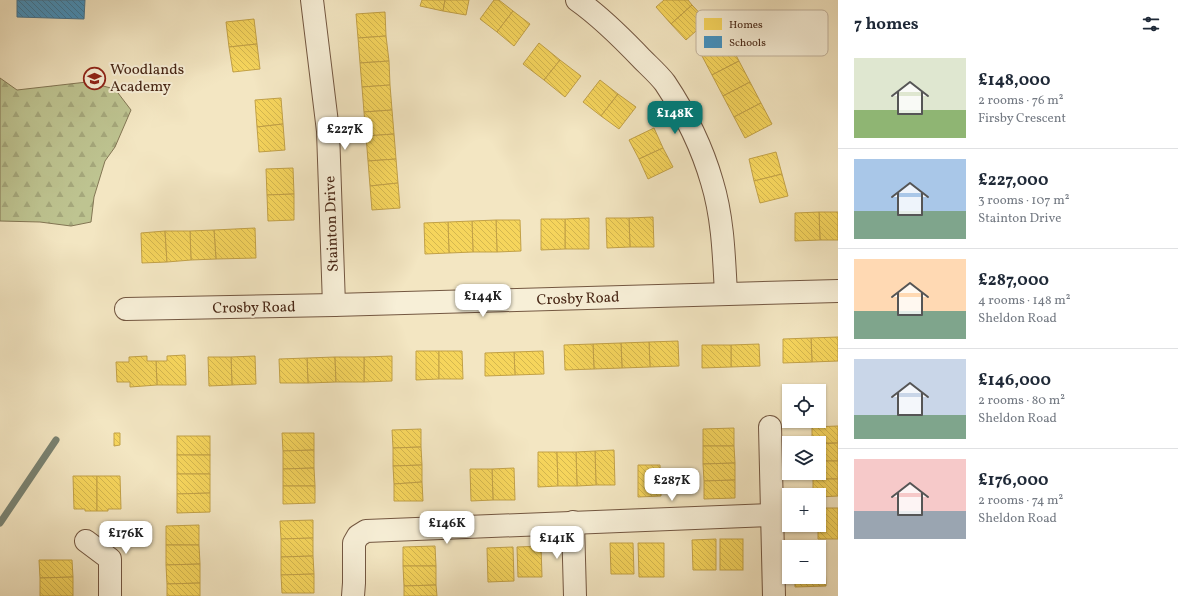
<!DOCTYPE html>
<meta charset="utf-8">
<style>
body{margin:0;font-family:Vollkorn,serif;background:#f6f6f7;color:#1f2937;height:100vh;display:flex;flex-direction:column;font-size:15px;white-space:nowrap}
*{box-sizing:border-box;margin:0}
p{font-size:13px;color:#747a83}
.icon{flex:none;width:22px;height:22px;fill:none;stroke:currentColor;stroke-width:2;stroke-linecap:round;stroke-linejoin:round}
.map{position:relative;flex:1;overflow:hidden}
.sheet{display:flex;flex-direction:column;background:#fff;width:340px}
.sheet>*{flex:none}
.buttons{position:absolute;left:782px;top:384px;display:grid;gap:8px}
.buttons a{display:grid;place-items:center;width:44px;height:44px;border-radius:0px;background:#fff;box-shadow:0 1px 3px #0004;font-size:20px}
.price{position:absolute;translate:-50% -34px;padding:0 9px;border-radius:8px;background:#fff;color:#222;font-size:13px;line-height:26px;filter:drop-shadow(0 1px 2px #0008)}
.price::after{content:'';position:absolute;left:50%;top:24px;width:12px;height:9px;margin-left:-6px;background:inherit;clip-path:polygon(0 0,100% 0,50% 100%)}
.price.on{background:#0f766e;color:#fff}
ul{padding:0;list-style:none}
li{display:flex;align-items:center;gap:12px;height:100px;padding:0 16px}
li+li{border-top:1px solid #e0e1e3}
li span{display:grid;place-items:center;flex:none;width:112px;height:80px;border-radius:0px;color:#555}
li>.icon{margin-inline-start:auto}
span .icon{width:48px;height:48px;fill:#fffc;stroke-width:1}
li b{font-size:17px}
h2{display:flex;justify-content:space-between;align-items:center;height:48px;padding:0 16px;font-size:17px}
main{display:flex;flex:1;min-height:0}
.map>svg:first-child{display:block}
.forest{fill:url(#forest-firs);stroke:#837654}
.homes{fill:url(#homes-back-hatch);stroke:#c2a147}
.schools{fill:url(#schools-back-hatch);stroke:#44738f}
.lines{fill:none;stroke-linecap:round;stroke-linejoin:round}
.stream{stroke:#7a8372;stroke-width:7}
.minor-casing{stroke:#735741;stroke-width:24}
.minor{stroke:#f7efd7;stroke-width:22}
.labels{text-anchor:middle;stroke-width:4;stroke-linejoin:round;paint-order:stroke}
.poi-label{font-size:15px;fill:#482716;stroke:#f7efd7;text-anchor:start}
.street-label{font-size:15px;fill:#482716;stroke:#f7efd7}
.key{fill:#f7efd7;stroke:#c2b39d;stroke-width:1}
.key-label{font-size:11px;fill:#482716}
</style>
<main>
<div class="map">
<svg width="838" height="596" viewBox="0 0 838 596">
<defs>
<pattern id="forest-firs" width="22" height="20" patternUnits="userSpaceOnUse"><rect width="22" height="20" fill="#bec491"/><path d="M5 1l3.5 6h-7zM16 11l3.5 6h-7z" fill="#a5a87c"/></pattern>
<pattern id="homes-back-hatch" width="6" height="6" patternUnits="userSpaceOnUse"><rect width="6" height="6" fill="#f6d55c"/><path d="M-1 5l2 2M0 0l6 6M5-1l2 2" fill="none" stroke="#d4b74f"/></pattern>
<pattern id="schools-back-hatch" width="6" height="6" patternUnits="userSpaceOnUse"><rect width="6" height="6" fill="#4393c3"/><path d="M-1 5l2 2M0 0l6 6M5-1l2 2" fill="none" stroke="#3a789d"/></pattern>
</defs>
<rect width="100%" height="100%" fill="#f3e6c2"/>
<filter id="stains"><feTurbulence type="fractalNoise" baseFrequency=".005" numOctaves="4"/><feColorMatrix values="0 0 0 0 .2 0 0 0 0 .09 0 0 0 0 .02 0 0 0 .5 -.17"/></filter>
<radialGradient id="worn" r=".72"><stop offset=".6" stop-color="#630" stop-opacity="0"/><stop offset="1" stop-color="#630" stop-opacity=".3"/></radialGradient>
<!-- forest -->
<path class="forest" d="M0 78 17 90 87 82 115 89 131 110 115 147 105 161 94 197 91 222 71 226 40 222 0 221Z"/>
<!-- homes -->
<g class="homes">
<path d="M422 0H445L443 11 420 6Z"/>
<path d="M445 0H469L466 15 443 11Z"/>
<path d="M494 0H499L513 11 497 32 480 19Z"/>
<path d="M664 0H688L692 5 671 24 656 7Z"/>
<path d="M692 5 707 21 686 40 671 24Z"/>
<path d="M513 11 530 24 514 46 497 32Z"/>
<path d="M385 12 386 36 358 38 356 14Z"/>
<path d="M254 19 257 44 229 47 226 22Z"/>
<path d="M386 36 389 61 360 63 358 38Z"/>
<path d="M728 40 739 61 712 75 701 54Z"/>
<path d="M539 43 560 60 544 80 523 64Z"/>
<path d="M257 44 260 69 233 72 229 47Z"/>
<path d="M560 60 581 76 565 97 544 80Z"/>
<path d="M389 61 390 85 362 87 360 63Z"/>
<path d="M739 61 750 82 723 96 712 75Z"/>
<path d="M600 80 618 94 601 116 583 102Z"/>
<path d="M750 82 761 103 734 117 723 96Z"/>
<path d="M390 85 392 110 364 112 362 87Z"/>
<path d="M618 94 636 107 619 129 601 116Z"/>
<path d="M281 98 283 124 257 127 255 100Z"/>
<path d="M761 103 772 124 745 138 734 117Z"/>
<path d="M392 110 394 134 366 136 364 112Z"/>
<path d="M283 124 285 150 259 152 257 127Z"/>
<path d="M654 128 663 148 639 159 629 140Z"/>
<path d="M394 134 396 159 368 161 366 136Z"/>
<path d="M663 148 673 167 648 179 639 159Z"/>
<path d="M776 152 782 174 754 181 749 159Z"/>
<path d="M396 159 398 183 370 186 368 161Z"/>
<path d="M293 168 294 194 267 195 266 169Z"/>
<path d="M782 174 788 196 760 203 754 181Z"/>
<path d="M398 183 400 208 372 210 370 186Z"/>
<path d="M294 194V220L268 221 267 195Z"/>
<path d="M819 212H838V240H820Z"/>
<path d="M819 212 820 240 795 241V213Z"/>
<path d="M653 217 654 247H630L629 218Z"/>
<path d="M589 218V249H565V219Z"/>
<path d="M606 218H629L630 247 607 248Z"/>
<path d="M541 219H565V249L541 250Z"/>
<path d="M496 220H520L521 251 497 252Z"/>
<path d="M496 220 497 252H473L472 221Z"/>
<path d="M472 221 473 252 449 253 448 222Z"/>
<path d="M448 222 449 253 425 254 424 223Z"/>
<path d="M255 228 256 258 216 259 214 230Z"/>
<path d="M214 230 216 259 191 260 190 231Z"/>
<path d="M165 231 167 262 142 263 141 233Z"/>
<path d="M165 231H190L191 260 167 262Z"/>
<path d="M838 337V361L812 362 811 338Z"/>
<path d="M811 338 812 362 783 363V339Z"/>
<path d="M678 341 679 366 650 367 649 342Z"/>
<path d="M649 342 650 367 622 368 621 343Z"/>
<path d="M621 343 622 368 594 369 593 344Z"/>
<path d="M593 344 594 369 565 370 564 345Z"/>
<path d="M759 344 760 366 731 367V345Z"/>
<path d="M702 345H731V367L702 368Z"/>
<path d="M416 351H439V379L416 380Z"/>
<path d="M439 351H462L463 379H439Z"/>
<path d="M543 351 544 374 515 375 514 352Z"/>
<path d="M514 352 515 375 485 376V353Z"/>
<path d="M185 355 186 385H157L156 361H167V356Z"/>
<path d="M147 356V361H156L157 385 130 387V382H117L116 362H129V357Z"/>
<path d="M255 356 256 384 232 385 231 357Z"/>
<path d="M392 356V381L364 382V357Z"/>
<path d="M208 357H231L232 385 209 386Z"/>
<path d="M335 357 336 382 308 383 307 358Z"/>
<path d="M335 357H364V382H336Z"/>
<path d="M307 358 308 383H280L279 359Z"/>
<path d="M838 426V443H812V427Z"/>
<path d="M734 428V446H703V429Z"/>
<path d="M421 429V447L393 448 392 430Z"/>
<path d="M114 433H120V445L114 446Z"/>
<path d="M282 433H314V450L283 451Z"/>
<rect x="177" y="436" width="33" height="19"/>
<path d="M838 443V461H819V444Z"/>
<path d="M703 446H734L735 463 703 464Z"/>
<path d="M421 447 422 465 393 466V448Z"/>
<path d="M314 450V468L283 469V451Z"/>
<path d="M614 450 615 485H596L595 451Z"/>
<path d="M595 451 596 485 577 486 576 452Z"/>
<path d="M538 452H557L558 486 538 487Z"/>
<path d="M557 452H576L577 486H558Z"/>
<rect x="177" y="455" width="33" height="19"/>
<path d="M819 461H838V479H813V473H819Z"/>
<path d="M735 463V480L704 481 703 464Z"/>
<path d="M422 465V482L394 484 393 466Z"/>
<path d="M638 465H660L661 496 638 497Z"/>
<path d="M314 468 315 486H283V469Z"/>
<path d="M514 468 515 500H493L492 469Z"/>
<path d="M470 469H492L493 500 471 501Z"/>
<path d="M177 474H210V493L177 494Z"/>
<path d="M73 476H97V511H85V509H74Z"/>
<path d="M97 476H120L121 509H108V511H97Z"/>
<path d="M813 479H838V496L819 497V495H813Z"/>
<path d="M735 480V498L704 499V481Z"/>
<path d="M422 482 423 501H394V484Z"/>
<path d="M283 486H315V503L283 504Z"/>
<path d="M210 493V512L177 513V494Z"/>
<path d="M819 508H838V539H818V526L812 525H819Z"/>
<path d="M313 520V538L281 539 280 521Z"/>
<path d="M199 525V545H166V526Z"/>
<path d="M313 538V556L281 557V539Z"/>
<path d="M716 539V570H693L692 540Z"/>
<rect x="720" y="539" width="23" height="31"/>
<path d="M610 543H633L634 574H611Z"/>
<path d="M638 543H664V577H639Z"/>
<path d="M166 545H199L200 564 166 565Z"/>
<path d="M435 546 436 566H403V547Z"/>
<path d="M541 546 542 577H518L517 547Z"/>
<path d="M513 547 514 581 488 582 487 548Z"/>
<path d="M313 556 314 574 281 575V557Z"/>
<path d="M39 560H72L73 577 40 578Z"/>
<path d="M819 563H825L826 586 795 587V577H819Z"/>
<path d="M200 564V583L167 584 166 565Z"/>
<path d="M403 566H436V585L404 586Z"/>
<path d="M314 574V593H282L281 575Z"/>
<path d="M73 577V596H40V578Z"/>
<path d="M200 583V596H167V584Z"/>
<path d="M436 585 437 596H404V586Z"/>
</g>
<!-- schools -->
<path class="schools" d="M17 0H85L84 19 17 17Z"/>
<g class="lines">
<!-- stream -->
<path class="stream" d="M0 523 56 440"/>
<defs>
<g id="minor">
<path d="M312 0 328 131 334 305"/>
<path d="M577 0C601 17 622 38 642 59 650 67 659 75 665 83 685 113 702 147 712 182 723 218 724 257 726 294"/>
<path d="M126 309 334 305 838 291"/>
<path d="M770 427 774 596"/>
<path d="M573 522 575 596"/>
<path d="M86 541 110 559V596"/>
<path d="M353 596 354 583V543L358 536 366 531 772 515"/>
</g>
</defs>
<!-- minor casing -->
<use href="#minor" class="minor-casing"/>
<!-- minor -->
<use href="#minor" class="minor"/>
</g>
<!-- icons -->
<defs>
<symbol id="school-ring" viewBox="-11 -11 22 22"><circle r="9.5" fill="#f7efd7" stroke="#8f2418" stroke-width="1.5"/><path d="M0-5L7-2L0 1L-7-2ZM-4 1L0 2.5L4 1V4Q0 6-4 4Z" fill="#8f2418"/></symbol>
</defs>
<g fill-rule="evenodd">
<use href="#school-ring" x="82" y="66" width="25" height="25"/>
</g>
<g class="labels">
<!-- poi labels -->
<g class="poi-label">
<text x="110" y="74">Woodlands<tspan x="110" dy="17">Academy</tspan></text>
</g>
<!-- street labels -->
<g class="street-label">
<text transform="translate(331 224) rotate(-92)" y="5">Stainton Drive</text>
<text transform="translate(578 298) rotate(-2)" y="5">Crosby Road</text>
<text transform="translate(254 307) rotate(-1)" y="5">Crosby Road</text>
</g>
</g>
<!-- legend -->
<rect x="696" y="10" width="132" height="46" rx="6" class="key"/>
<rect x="704" y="18" width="18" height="12" fill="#f6d55c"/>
<rect x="704" y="36" width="18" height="12" fill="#4393c3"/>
<g class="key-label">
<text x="729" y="28">Homes</text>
<text x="729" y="46">Schools</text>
</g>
<rect width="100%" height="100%" filter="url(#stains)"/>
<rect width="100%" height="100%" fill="url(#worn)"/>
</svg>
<div class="buttons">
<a><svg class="icon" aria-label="locate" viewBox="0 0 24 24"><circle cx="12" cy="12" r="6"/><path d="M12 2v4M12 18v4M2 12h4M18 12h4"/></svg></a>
<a><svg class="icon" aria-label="layers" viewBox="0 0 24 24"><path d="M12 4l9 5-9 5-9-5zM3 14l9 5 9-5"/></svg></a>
<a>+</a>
<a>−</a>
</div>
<b class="price on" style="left:675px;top:135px">£148K</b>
<b class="price" style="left:345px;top:151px">£227K</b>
<b class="price" style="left:483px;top:318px">£144K</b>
<b class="price" style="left:672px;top:502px">£287K</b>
<b class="price" style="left:447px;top:545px">£146K</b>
<b class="price" style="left:126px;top:555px">£176K</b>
<b class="price" style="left:557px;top:560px">£141K</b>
</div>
<section class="sheet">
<h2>7 homes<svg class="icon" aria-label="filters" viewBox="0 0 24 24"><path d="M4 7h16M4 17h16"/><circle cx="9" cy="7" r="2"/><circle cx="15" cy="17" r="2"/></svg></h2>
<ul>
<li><span style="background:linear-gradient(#dfe7d0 65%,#8fb573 0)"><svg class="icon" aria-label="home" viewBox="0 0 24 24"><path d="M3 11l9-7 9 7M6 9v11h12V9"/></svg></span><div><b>£148,000</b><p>2 rooms · 76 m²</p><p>Firsby Crescent</p></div></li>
<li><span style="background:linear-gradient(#a9c7e8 65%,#7fa58c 0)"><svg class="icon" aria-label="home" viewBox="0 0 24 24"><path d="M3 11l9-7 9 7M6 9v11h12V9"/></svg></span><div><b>£227,000</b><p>3 rooms · 107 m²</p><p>Stainton Drive</p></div></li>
<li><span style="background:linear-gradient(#ffd9b3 65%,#7fa58c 0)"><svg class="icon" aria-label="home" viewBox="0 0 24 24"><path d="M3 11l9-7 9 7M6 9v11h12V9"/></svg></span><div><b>£287,000</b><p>4 rooms · 148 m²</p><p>Sheldon Road</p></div></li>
<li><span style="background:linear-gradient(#c9d6e8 70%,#7fa58c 0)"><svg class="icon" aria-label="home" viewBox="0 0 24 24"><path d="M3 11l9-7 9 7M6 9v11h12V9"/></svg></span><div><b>£146,000</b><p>2 rooms · 80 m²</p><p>Sheldon Road</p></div></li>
<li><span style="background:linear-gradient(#f6c9c9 65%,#9aa5b1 0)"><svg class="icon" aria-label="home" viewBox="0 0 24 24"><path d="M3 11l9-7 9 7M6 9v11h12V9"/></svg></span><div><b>£176,000</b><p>2 rooms · 74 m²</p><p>Sheldon Road</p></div></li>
</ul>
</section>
</main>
